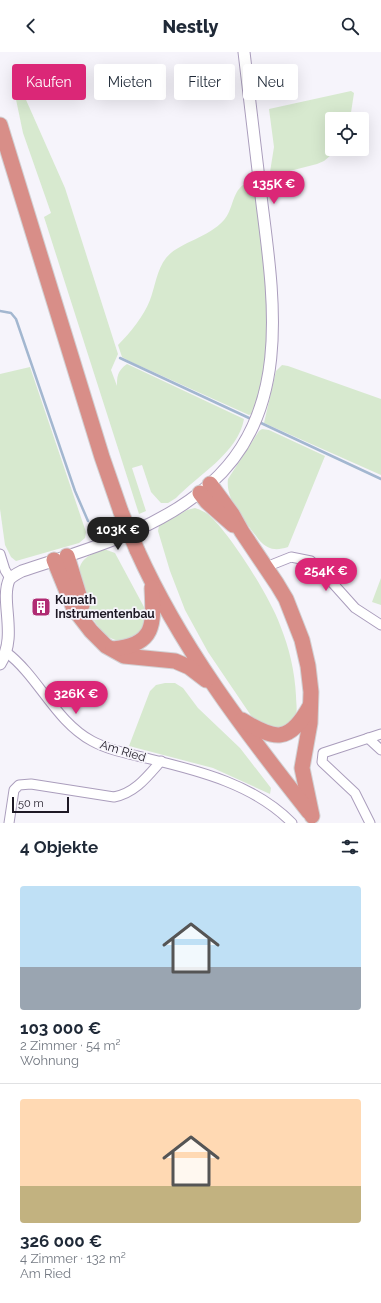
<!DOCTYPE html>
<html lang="de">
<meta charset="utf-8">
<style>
body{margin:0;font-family:Raleway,sans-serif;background:#f6f6f7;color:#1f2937;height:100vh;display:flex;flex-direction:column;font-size:15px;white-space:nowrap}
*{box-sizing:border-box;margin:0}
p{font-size:13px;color:#747a83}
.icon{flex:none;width:22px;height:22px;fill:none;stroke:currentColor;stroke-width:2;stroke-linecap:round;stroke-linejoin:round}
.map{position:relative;height:771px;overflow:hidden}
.details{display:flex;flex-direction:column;background:#fff;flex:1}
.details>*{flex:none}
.top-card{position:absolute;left:12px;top:12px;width:357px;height:36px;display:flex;gap:8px}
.buttons{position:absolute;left:325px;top:60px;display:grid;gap:8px}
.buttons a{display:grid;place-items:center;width:44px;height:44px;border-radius:4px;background:#fff;box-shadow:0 4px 16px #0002;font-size:20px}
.scale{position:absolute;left:12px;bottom:10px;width:57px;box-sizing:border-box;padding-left:4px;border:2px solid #1e1925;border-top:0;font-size:11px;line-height:14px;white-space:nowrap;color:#1e1925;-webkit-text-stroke:3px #f6f4fb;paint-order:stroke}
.price{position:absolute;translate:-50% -34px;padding:0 9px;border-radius:14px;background:#db2777;color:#fff;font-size:13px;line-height:26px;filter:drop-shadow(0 1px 2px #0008)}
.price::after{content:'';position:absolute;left:50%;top:24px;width:12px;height:9px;margin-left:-6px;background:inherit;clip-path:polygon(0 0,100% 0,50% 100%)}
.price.on{background:#222;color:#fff}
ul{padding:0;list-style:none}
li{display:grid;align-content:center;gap:8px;height:212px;padding:0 20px}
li+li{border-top:1px solid #e0e1e3}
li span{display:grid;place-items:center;height:124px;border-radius:4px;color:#555}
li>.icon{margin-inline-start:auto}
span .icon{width:72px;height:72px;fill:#fffc;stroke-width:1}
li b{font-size:17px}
h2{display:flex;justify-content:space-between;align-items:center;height:48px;padding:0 20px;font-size:17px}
.tag{padding:0 14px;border-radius:4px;background:#fff;box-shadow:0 4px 16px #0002;font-size:14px;line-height:36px}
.tag.on{background:#db2777;color:#fff}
header{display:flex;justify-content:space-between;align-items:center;height:52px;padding:0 20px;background:#fff;font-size:18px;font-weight:800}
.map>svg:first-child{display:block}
.green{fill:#d7e9cf}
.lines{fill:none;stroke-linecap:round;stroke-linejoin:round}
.stream{stroke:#a3b7d0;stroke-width:2.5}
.minor-casing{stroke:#aa9dbc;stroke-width:11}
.tertiary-casing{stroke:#aa9dbc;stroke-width:13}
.trunk-casing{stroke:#d2d1d3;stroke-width:17}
.minor{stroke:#fff;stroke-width:9}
.tertiary{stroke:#fff;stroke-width:11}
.trunk{stroke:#d88e88;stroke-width:15}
.trunk-bridge-casing{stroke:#d2d1d3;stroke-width:17;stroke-linecap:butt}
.trunk-bridge{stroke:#d88e88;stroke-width:15}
.labels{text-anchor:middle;stroke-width:3.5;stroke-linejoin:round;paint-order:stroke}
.poi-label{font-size:12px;font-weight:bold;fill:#1e1925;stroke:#f6f4fb;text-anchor:start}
.street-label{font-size:12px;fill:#1e1925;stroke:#f6f4fb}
</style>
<header><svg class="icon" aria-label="back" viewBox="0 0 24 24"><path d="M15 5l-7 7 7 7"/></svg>Nestly<svg class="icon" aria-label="search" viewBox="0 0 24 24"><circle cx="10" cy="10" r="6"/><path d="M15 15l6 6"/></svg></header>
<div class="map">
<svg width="381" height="771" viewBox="0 0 381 771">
<rect width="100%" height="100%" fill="#f6f4fb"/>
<!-- green -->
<g class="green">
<path d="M19 32 65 136 118 302 111 318 117 334C117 325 117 319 127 312L244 367C238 401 198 423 176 446L168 451H161L151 440 142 413 132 416 146 459 139 462 44 165 51 161 23 81 13 33Z"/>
<path d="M351 39 354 41 350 67H332V97H338L324 109 317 112 274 123 270 120 274 95 269 57Z"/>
<path d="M243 133H251L256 143 270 271 263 328 253 361 249 363 129 309 122 305 118 293C130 281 144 264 150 248 155 235 157 217 166 206 179 190 207 187 224 168 233 158 232 141 243 133Z"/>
<path d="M282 313 288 314 381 347V423L264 371 276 319Z"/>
<path d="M30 315 86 480 85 486 79 491 16 509 11 505 5 493 0 457V322Z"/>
<path d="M262 377 269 378 325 404 288 495C276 499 268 498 259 488 247 471 225 449 228 427L259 379Z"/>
<path d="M195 456C201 458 206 460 211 465 232 485 270 545 280 573 289 595 295 620 296 644 296 651 298 659 295 665 292 672 284 674 278 677L254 668 208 600 185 558 170 519 158 479 159 474 187 458Z"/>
<path d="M104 497 115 501 144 555 146 566 144 575 134 587C127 588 119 590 113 587 94 580 72 530 81 512 85 504 96 500 104 497Z"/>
<path d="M381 526V553L372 550Z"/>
<path d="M165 631H175L183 636 198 656 240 696 271 736 270 742 213 716 129 694 150 639 156 633Z"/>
</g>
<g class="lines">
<!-- stream -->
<g class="stream">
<path d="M0 259 11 261 16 267 75 439 88 469"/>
<path d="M120 306 249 366"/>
<path d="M261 371 381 427"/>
</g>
<defs>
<g id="minor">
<path d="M0 502 5 518 10 526"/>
<path d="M266 515 291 505 311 509 320 517 355 556 381 573"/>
<path d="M6 600C39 625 55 669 92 689 110 699 131 702 150 707 200 719 255 733 292 771"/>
<path d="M368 686 381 698"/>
<path d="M9 771 14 738 19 733 31 732 114 745C135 741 147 725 161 709"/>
<path d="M370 771 355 741 322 710 323 701 381 682"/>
</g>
<path id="tertiary" d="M0 612C18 584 0 550 9 528 12 524 18 521 22 519 88 497 157 479 210 432 292 360 274 247 262 152 256 101 250 51 244 0"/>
<g id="trunk">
<path d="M0 73 102 405 121 460"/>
<path d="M210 432 232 462 242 480 277 532 286 547 302 588 308 614 311 640 310 671 302 716 312 764"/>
<path d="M200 441 207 450 233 473"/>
<path d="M137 498C180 594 244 678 309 760"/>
<path d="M67 504 82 553"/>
<path d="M54 508 74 557 91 579 106 594 124 604 175 609 189 615 206 628"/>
<path d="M113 597C155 593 154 573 152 536"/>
<path d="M242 668C275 688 289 692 310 654"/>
</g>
</defs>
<!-- minor casing -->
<use href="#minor" class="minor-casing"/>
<!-- tertiary casing -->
<use href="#tertiary" class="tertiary-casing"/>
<!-- trunk casing -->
<use href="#trunk" class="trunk-casing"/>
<!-- minor -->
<use href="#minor" class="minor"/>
<!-- tertiary -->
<use href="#tertiary" class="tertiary"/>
<!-- trunk -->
<use href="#trunk" class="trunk"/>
<defs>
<path id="trunk-bridge" d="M121 460 137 498"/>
</defs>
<!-- trunk-bridge casing -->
<use href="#trunk-bridge" class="trunk-bridge-casing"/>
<!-- trunk-bridge -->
<use href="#trunk-bridge" class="trunk-bridge"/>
</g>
<!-- icons -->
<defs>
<symbol id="building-square" viewBox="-11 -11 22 22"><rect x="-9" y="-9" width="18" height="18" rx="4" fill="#b02b73" stroke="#f6f4fb"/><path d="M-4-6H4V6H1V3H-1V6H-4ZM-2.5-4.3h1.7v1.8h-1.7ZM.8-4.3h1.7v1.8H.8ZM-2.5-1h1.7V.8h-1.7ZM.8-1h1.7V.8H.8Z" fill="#fff"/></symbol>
</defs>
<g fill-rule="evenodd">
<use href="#building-square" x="30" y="544" width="22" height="22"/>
</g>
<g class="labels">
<!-- poi labels -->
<g class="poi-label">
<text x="55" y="552">Kunath<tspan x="55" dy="14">Instrumentenbau</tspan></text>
</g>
<!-- street labels -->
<g class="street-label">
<text transform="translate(123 699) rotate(17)" y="4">Am Ried</text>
</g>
</g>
</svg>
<div class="buttons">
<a><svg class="icon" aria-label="locate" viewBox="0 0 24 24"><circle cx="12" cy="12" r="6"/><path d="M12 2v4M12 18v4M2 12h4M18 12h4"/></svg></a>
</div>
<div class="scale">50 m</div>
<b class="price" style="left:274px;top:153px">135K €</b>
<b class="price on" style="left:118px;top:499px">103K €</b>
<b class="price" style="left:326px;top:540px">254K €</b>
<b class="price" style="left:76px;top:663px">326K €</b>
<div class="top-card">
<a class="tag on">Kaufen</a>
<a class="tag">Mieten</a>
<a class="tag">Filter</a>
<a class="tag">Neu</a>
</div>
</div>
<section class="details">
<h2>4 Objekte<svg class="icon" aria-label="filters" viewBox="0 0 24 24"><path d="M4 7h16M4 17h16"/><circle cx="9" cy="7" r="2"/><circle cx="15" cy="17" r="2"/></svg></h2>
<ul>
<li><span style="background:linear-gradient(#bfe0f5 65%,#9aa5b1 0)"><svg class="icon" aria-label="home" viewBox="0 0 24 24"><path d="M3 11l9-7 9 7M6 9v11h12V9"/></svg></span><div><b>103 000 €</b><p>2 Zimmer · 54 m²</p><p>Wohnung</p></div></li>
<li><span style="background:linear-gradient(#ffd9b3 70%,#c2b280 0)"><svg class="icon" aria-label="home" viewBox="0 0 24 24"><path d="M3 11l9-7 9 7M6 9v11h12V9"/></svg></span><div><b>326 000 €</b><p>4 Zimmer · 132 m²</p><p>Am Ried</p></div></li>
</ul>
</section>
